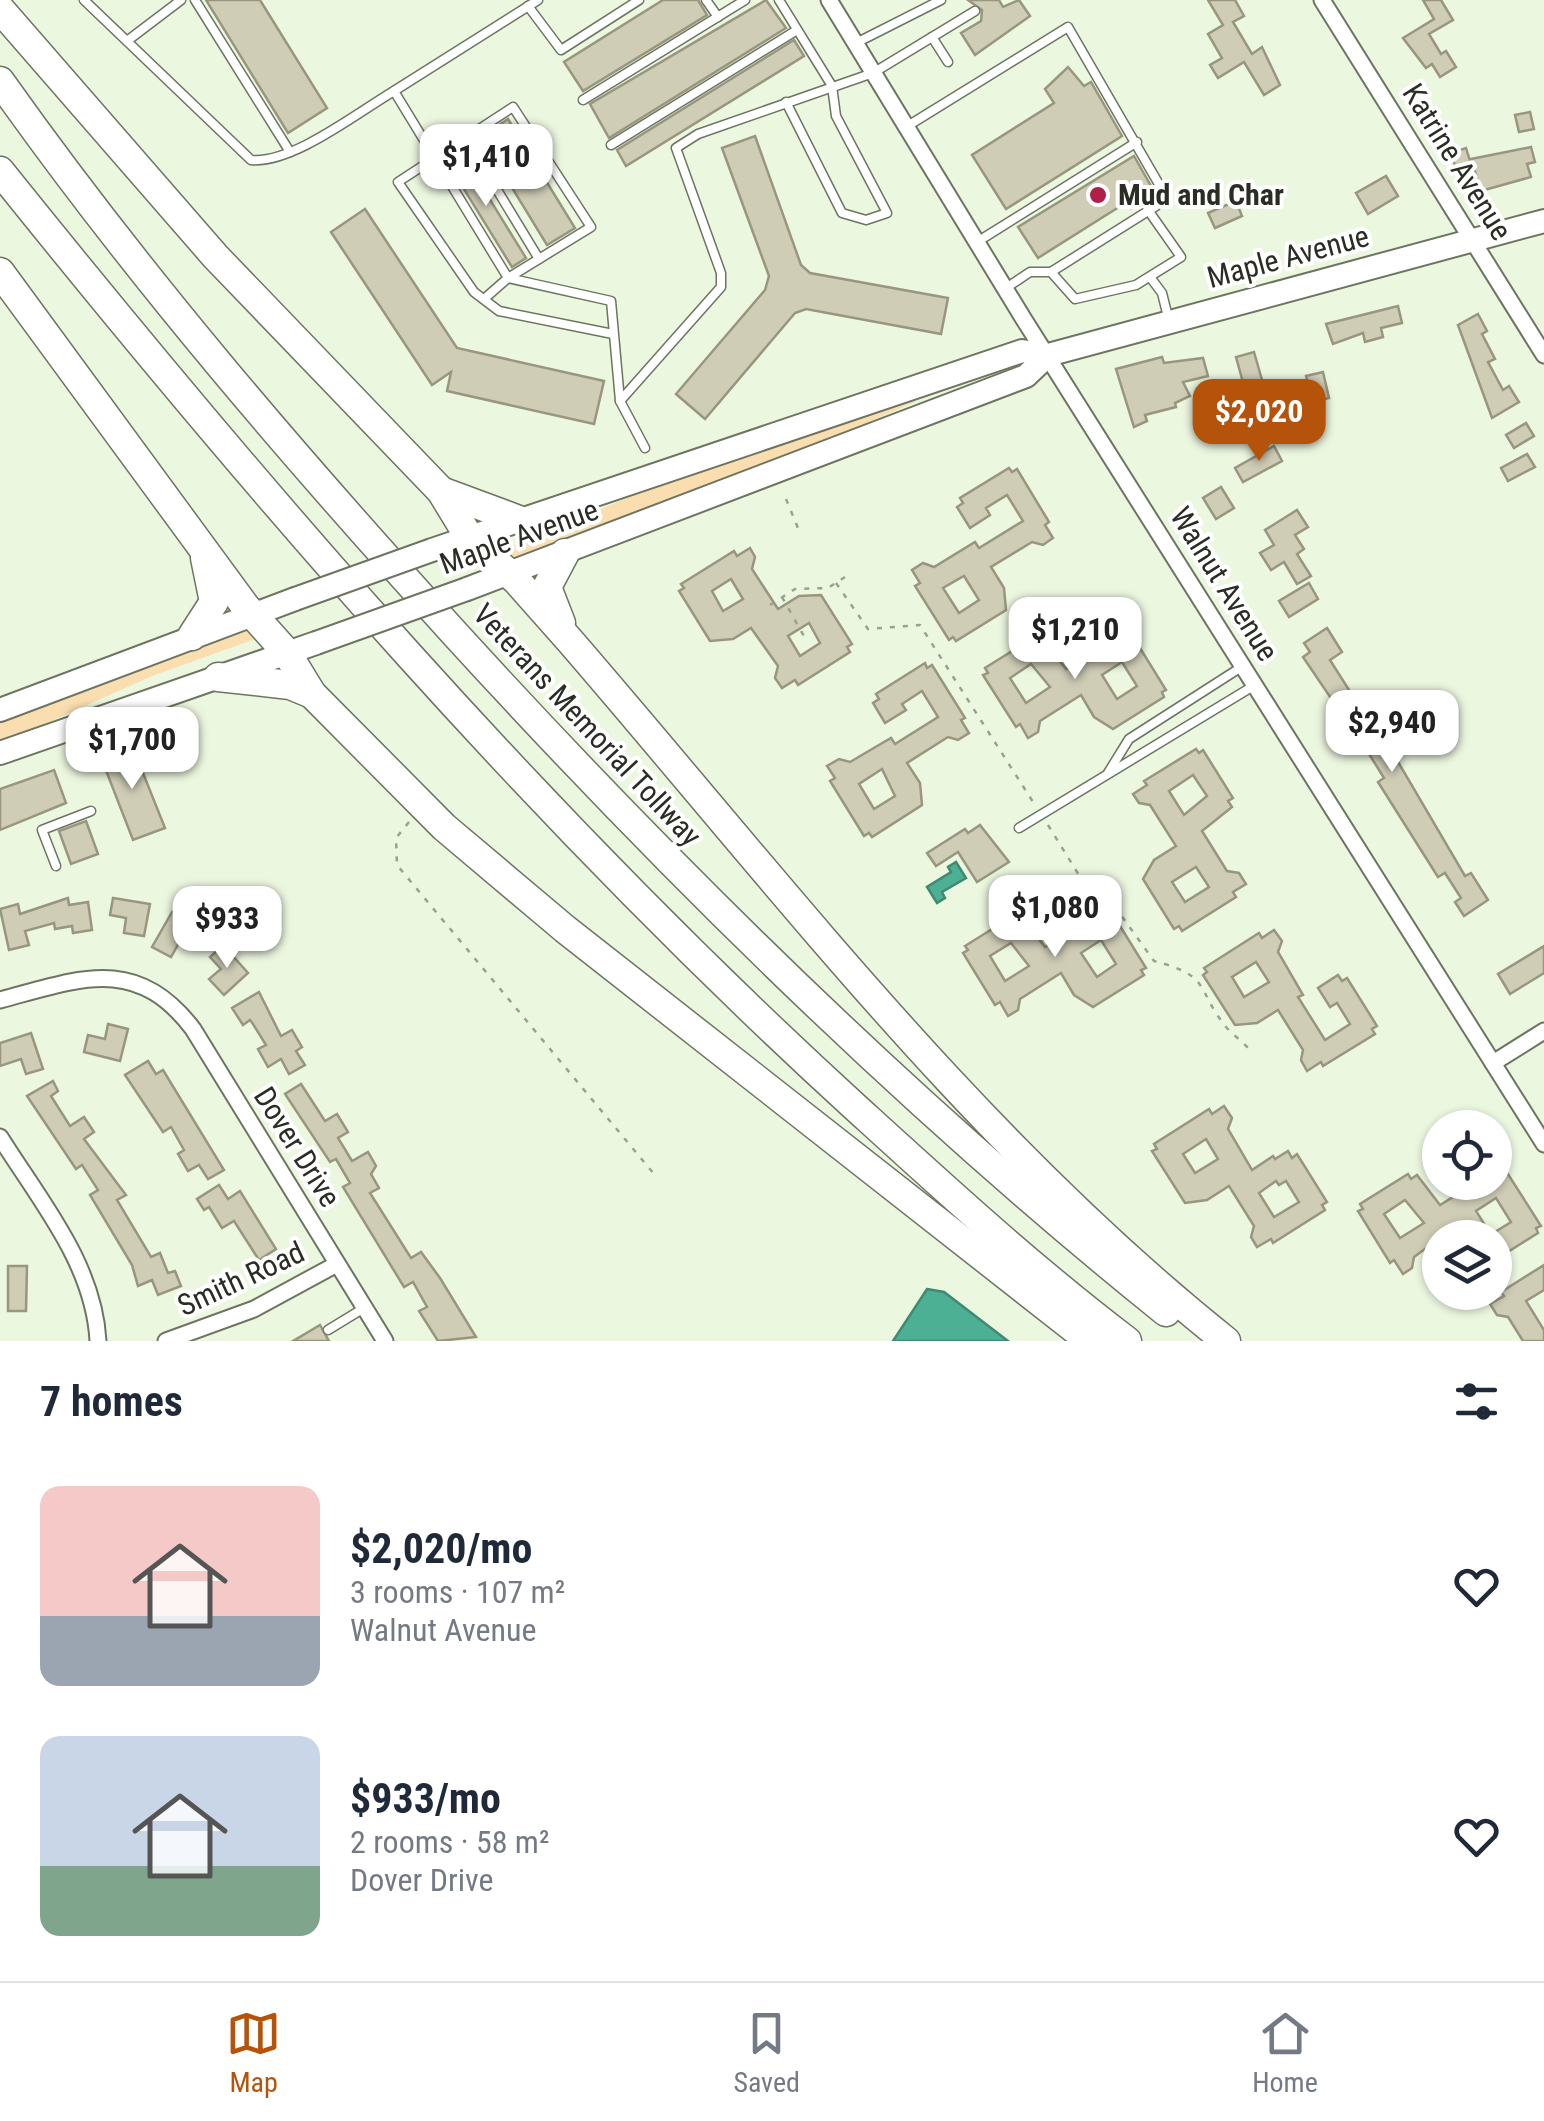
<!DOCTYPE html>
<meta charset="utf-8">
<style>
body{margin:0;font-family:"Roboto Condensed",sans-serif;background:#f2f2f3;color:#1f2937;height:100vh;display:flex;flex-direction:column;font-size:38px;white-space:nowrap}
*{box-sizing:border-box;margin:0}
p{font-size:32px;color:#747a83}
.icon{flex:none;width:55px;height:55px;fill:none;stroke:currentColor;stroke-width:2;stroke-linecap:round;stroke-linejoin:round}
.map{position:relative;height:1341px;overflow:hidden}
.details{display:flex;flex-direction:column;background:#fff;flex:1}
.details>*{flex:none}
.buttons{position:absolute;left:1422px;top:1110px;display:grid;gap:20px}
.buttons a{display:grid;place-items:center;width:90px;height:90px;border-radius:50%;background:#fff;box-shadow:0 2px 8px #0004;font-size:50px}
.price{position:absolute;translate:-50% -85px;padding:0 22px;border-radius:20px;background:#fff;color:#222;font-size:32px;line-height:65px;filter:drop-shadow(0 2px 5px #0008)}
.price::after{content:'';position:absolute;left:50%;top:60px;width:30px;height:22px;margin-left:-15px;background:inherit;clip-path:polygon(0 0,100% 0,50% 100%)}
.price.selected{background:#b45309;color:#fff}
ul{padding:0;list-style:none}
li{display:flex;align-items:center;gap:30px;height:250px;padding:0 40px}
li span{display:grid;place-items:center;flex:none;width:280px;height:200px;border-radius:20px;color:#555}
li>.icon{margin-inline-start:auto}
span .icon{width:120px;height:120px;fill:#fffc;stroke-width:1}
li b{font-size:42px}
h2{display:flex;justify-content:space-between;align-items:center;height:120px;padding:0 40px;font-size:42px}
.menu{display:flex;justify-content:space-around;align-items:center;height:140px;border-top:2px solid #e0e1e3;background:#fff;font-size:28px;color:#747a83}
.menu a{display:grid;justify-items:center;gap:5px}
.menu .selected{color:#b45309}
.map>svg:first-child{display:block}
.green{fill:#fadeb0}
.water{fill:#4bb094;stroke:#418972;stroke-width:2.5}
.building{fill:#cfcdb6;stroke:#98967f;stroke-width:2.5;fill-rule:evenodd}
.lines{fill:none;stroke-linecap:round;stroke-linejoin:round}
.lane-casing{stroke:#6d7561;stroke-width:11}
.street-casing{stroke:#6d7561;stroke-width:19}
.secondary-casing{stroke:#6d7561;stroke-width:26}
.highway-casing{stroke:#6d7561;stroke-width:31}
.path{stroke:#99a190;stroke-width:2.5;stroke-dasharray:5 8;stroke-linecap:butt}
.lane{stroke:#fff;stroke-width:8}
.street{stroke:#fff;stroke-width:15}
.secondary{stroke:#fff;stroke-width:22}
.highway{stroke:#fff;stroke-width:28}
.secondary-bridge-casing{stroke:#6d7561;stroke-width:26;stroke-linecap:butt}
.secondary-bridge{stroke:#fff;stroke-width:22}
.poi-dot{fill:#b11f49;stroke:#fff;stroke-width:4}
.labels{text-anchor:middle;stroke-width:8;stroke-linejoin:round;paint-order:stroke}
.street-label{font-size:30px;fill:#292d24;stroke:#fff}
.poi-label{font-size:30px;font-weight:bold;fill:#292d24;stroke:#fff;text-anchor:start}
</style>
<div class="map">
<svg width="1544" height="1341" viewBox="0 0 1544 1341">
<rect width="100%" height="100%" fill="#ecf7e0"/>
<!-- green -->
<g class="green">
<path d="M913 396 915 402 772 464 509 564 501 551 691 471Z"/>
<path d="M246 626 258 638 152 676 0 744V719Z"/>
</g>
<!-- water -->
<g class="water">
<path d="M956 862 966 878 942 892 945 898 937 903 927 887 951 872 948 867Z"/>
<path d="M927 1289 944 1292 1008 1341H893Z"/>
</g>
<!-- building -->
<g class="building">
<path d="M206 0H260L327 108 288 133Z"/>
<path d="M663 0H698L707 15 583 91 564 62Z"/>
<path d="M766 0 786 28 609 138 590 104Z"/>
<path d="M968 0H999L1003 7 1019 0 1030 16 975 55 961 33 981 21 982 10Z"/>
<path d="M1208 0H1235L1244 16 1233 22 1252 54 1262 47 1280 85 1264 95 1244 62 1218 78 1210 65 1222 58 1208 34 1223 25Z"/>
<path d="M1423 0H1441L1453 20 1429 34 1441 54 1446 51 1456 67 1440 77 1432 64 1426 68 1403 38 1434 19Z"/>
<path d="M794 40 804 56 626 166 617 150Z"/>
<path d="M1068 67 1084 86 1091 82 1122 136 1006 209 972 155 1054 103 1045 89Z"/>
<path d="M1530 112 1534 129 1519 132 1515 115Z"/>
<path d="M508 119 575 228 547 245 481 137Z"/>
<path d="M755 136 801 265 810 273 948 298 941 334 806 309 795 313 705 419 676 394 765 290 769 276 722 148Z"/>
<path d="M1531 147 1535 162 1527 164 1531 177 1481 191 1471 159Z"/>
<path d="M1466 148 1471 164 1456 169 1451 153Z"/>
<path d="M460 151 526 258 512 267 446 160Z"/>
<path d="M1134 156 1155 193 1131 208 1127 202 1038 258 1018 227Z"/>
<path d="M1386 176 1398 196 1368 214 1356 193Z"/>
<path d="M1236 201 1242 216 1215 228 1208 213Z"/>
<path d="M365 209 457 348 604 381 594 424 447 391 451 372 432 385 331 232Z"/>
<path d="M1398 306 1402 323 1381 328 1383 337 1365 342 1363 333 1333 344 1326 324Z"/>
<path d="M1478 314 1487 331 1482 334 1495 359 1488 362 1503 390 1509 386 1519 402 1492 418 1458 325Z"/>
<path d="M1254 352 1262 380 1244 386 1236 357Z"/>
<path d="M1162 357 1164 363 1203 358 1208 376 1183 382 1190 396 1175 403 1176 407 1145 415 1147 421 1134 427 1116 369Z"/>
<path d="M1323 372 1329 398 1312 402 1306 376Z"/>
<path d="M1526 423 1534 436 1514 448 1506 435Z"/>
<path d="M1274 446 1282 461 1243 482 1235 468Z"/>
<path d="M1527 454 1535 467 1508 481 1501 468Z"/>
<path d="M1009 468 1012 472 1017 469 1049 522 1045 525 1053 538 1043 545 1032 542 991 567 1004 588 1006 610 956 641 953 637 949 640 915 586 920 583 912 570 923 563 934 567 975 542 979 548 1023 521 1007 495 986 508 990 515 970 528 957 507 963 503 960 498ZM964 576 979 600 959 613 943 588Z"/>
<path d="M1221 487 1234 508 1216 519 1203 498Z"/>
<path d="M1297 510 1308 527 1295 535 1304 549 1297 554 1311 576 1297 584 1284 562 1271 570 1260 553 1274 545 1265 530Z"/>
<path d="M750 548 755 557 752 569 778 609 799 596 821 595 852 644 847 647 850 652 798 685 795 680 782 688 775 678 778 666 751 628 733 639 710 641 679 591 684 588 681 584 734 551 737 556ZM731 579 743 599 723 611 712 591ZM809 623 820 643 800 656 788 636Z"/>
<path d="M1309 583 1318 599 1289 617 1279 601Z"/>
<path d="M1120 626 1127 638 1132 635 1166 690 1162 692 1164 697 1113 729 1094 717 1081 695 1040 721 1038 732 1028 738 1020 724 1016 727 983 675 988 673 985 668 1033 638 1036 643 1043 639 1066 669 1106 644 1108 633ZM1122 662 1137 686 1117 699 1102 675ZM1031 664 1050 687 1026 703 1010 678Z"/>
<path d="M1327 628 1342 652 1330 660 1351 693 1346 696 1358 715 1367 709 1465 876 1471 873 1488 900 1464 916 1455 902 1461 898 1445 873 1438 877 1378 782 1384 778 1366 749 1360 752 1351 738 1356 735 1303 657 1310 652 1304 643Z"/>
<path d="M925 663 927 668 932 665 965 718 961 720 969 733 958 740 948 737 907 763 920 783 922 805 872 837 869 833 864 836 830 781 835 778 827 766 839 759 850 762 891 738 895 744 938 717 922 691 902 704 906 710 885 723 873 703 879 699 876 694ZM882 769 895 796 874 809 859 784Z"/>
<path d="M131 743 165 828 133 840 100 755Z"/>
<path d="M1196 749 1199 753 1203 750 1233 798 1228 801 1232 807 1202 831 1227 871 1239 873 1246 884 1233 892 1236 897 1182 931 1179 926 1174 929 1143 879 1154 860 1176 846 1150 805 1139 803 1133 794 1147 785 1144 781ZM1193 775 1207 796 1184 815 1169 791ZM1196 867 1209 887 1185 902 1172 882Z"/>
<path d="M54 770 66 803 0 830V789Z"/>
<path d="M86 821 98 854 71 864 59 831Z"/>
<path d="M980 825 1009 862 977 882 958 852 936 866 927 853 965 829 968 833Z"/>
<path d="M68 898 69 905 88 902 92 930 73 933 72 926 55 929 54 923 25 931 29 945 9 950 0 909 18 904 20 914Z"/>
<path d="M113 898 150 904 144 936 124 933 126 918 110 915Z"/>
<path d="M1099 904 1107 916 1112 913 1146 968 1141 970 1144 975 1093 1007 1074 995 1061 973 1020 999 1018 1010 1008 1016 1000 1002 995 1005 963 953 968 950 965 946 1013 916 1016 921 1022 917 1045 947 1086 922 1088 911ZM1101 940 1116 964 1097 977 1081 953ZM1011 943 1029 966 1005 981 990 956Z"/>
<path d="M172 912 206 928 197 944 183 936 171 957 152 947Z"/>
<path d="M1274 930 1282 941 1278 952 1303 995 1298 997 1325 1040 1350 1024 1337 1003 1330 1007 1318 988 1338 975 1342 981 1347 978 1377 1026 1372 1029 1375 1034 1323 1066 1321 1062 1307 1071 1301 1060 1303 1050 1278 1010 1257 1023 1235 1025 1203 975 1207 972 1204 968 1259 933 1262 938ZM1256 962 1269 982 1244 997 1232 977Z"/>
<path d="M223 945 248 973 224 995 209 979 221 969 210 957Z"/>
<path d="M1544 946V973L1510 994 1498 974Z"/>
<path d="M259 992 281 1036 292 1030 302 1047 296 1051 305 1065 289 1074 281 1059 268 1067 258 1049 266 1045 253 1024 250 1020 243 1025 232 1008Z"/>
<path d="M108 1024 128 1029 120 1061 84 1052 88 1035 105 1039Z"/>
<path d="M31 1033 43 1069 26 1074 21 1059 0 1066V1043Z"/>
<path d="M148 1061 156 1074 163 1070 224 1170 208 1179 199 1165 188 1171 178 1154 184 1150 171 1127 163 1132 125 1075Z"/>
<path d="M53 1081 58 1091 51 1096 70 1126 84 1117 94 1132 84 1139 126 1195 117 1200 151 1257 160 1253 168 1273 175 1271 181 1286 158 1295 152 1280 138 1286 132 1265 90 1195 98 1190 82 1165 76 1169 27 1096Z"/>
<path d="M301 1084 325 1121 337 1114 348 1132 338 1138 352 1161 368 1152 376 1166 371 1174 379 1188 370 1193 411 1258 421 1252 440 1278 476 1337 438 1341 419 1311 427 1307 413 1282 404 1287 343 1187 350 1183 336 1159 330 1162 285 1094Z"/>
<path d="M1224 1106 1232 1118 1228 1129 1252 1170 1273 1156 1275 1159 1288 1151 1292 1158 1297 1154 1327 1202 1322 1205 1325 1210 1273 1243 1271 1239 1257 1247 1251 1237 1254 1226 1229 1186 1207 1200 1185 1203 1152 1151 1157 1149 1154 1144 1209 1109 1212 1114ZM1206 1139 1218 1159 1195 1173 1183 1154ZM1276 1181 1279 1185 1286 1181 1299 1202 1274 1217 1259 1193Z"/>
<path d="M1506 1171 1541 1226 1536 1228 1538 1233 1495 1260V1232L1511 1222 1496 1198 1476 1211 1493 1238H1440L1414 1257 1412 1268 1403 1274 1394 1260 1390 1263 1358 1211 1363 1209 1360 1204 1408 1174 1411 1179 1417 1175 1440 1205 1477 1182H1495ZM1405 1200 1424 1223 1400 1238 1384 1214Z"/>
<path d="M219 1185 228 1199 240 1191 276 1249 259 1260 234 1221 222 1228 209 1207 204 1210 197 1199Z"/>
<path d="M1544 1265V1290L1526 1301 1544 1330V1341H1523L1508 1317 1497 1315 1490 1304 1504 1296 1501 1292Z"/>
<path d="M8 1266H27L26 1311H8Z"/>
<path d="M320 1325 329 1341H293Z"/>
</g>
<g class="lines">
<defs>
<g id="lane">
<path d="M84 0 251 160C292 164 357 113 394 91"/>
<path d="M195 0 290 152"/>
<path d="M538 0 394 91 508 278 611 301 620 401 645 448"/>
<path d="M706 0 718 17"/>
<path d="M779 0 832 86 836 116 887 213 866 220 842 213 786 102"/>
<path d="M528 6 561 50 639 0"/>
<path d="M932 37 948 62"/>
<path d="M127 41 181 0"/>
<path d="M856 43 941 0"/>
<path d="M583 100 745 0"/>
<path d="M906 127 1068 27 1164 193 1156 206 1051 272H1030L1006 288"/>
<path d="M465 137 539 259"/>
<path d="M611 145 797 30"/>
<path d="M977 242 1137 142"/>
<path d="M1051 272 1075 299 1136 285 1181 257 1148 210"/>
<path d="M1150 277 1162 293 1168 317"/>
<path d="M484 299 508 278 591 227 513 107 398 182 474 292 499 311 613 334"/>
<path d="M620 401 721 287V273L676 148 698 134 873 73 975 11"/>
<path d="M1108 773 1129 739 1243 666"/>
<path d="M1019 828 1255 685"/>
<path d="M56 866 42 830 91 811"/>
<path d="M328 1330 364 1308"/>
</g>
<g id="street">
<path d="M829 0 1023 318 1544 1144"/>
<path d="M1322 0 1544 355"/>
<path d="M0 1000C79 979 136 954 193 1029L385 1341"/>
<path d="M1493 1063 1544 1031"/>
<path d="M0 1137C40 1201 94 1264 98 1341"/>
<path d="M166 1341 254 1309 337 1264"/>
</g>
<g id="secondary">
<path d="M432 550 1022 351 1048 355"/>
<path d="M467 589 1026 376 1048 355 1544 221"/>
<path d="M0 710 295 599"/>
<path d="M0 753 316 643"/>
</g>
<g id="highway">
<path d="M0 9 215 256 441 491 469 537 517 581 571 642C780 884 974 1140 1226 1341"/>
<path d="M0 81C138 276 296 459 456 635 677 877 911 1107 1166 1312"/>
<path d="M0 171C265 501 541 820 854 1106 943 1187 1031 1268 1127 1341"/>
<path d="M0 272 245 606 287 653 312 694 444 827 565 929 1090 1341"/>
<path d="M441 491 519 520"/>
<path d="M561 623 547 587 565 553"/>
<path d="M192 636 214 602 205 558"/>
<path d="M218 677 290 685 312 694"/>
</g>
</defs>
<!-- lane casing -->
<use href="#lane" class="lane-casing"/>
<!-- street casing -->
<use href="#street" class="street-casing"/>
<!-- secondary casing -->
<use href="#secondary" class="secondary-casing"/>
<!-- highway casing -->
<use href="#highway" class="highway-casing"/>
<!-- path -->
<g class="path">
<path d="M786 499 800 533"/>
<path d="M836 583 868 629 920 625 1035 805"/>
<path d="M782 597 805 638"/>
<path d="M770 605 795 589 828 588 845 577"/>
<path d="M409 822 396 838 397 865 654 1174"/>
<path d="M1048 825 1090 893 1100 886 1154 961C1212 976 1195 988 1226 1027 1233 1035 1242 1041 1249 1049"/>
</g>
<!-- lane -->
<use href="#lane" class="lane"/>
<!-- street -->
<use href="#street" class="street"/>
<!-- secondary -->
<use href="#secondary" class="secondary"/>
<!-- highway -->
<use href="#highway" class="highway"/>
<defs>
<g id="secondary-bridge">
<path d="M295 599 432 550"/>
<path d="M316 643 467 589"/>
</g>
</defs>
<!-- secondary-bridge casing -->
<use href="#secondary-bridge" class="secondary-bridge-casing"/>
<!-- secondary-bridge -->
<use href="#secondary-bridge" class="secondary-bridge"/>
</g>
<!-- markers -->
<circle class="poi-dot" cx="1098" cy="195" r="10"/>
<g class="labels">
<!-- street labels -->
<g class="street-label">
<text transform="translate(1457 162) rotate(58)" y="10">Katrine Avenue</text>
<text transform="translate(1288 257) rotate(-15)" y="10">Maple Avenue</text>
<text transform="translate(519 537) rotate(-20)" y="10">Maple Avenue</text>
<text transform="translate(1224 584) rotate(58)" y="10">Walnut Avenue</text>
<text transform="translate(587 725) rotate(47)" y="10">Veterans Memorial Tollway</text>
<text transform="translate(297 1147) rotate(58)" y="10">Dover Drive</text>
<text transform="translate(241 1279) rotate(-25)" y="10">Smith Road</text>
</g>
<!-- poi labels -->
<g class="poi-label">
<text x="1118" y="205">Mud and Char</text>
</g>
</g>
</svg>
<div class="buttons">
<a><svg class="icon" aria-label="locate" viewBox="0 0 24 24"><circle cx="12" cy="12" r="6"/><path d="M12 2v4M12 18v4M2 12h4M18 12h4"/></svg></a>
<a><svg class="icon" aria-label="layers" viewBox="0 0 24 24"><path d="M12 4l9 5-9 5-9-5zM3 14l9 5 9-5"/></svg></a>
</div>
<b class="price" style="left:486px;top:209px">$1,410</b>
<b class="price selected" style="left:1259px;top:464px">$2,020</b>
<b class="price" style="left:1075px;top:682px">$1,210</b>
<b class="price" style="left:1392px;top:775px">$2,940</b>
<b class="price" style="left:132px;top:792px">$1,700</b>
<b class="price" style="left:1055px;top:960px">$1,080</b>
<b class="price" style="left:227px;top:971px">$933</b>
</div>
<section class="details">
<h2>7 homes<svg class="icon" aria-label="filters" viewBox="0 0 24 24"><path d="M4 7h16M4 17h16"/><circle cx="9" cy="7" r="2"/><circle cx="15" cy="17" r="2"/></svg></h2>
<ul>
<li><span style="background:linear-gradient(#f6c9c9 65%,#9aa5b1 0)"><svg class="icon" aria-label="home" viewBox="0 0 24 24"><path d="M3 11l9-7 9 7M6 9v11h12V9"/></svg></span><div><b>$2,020/mo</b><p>3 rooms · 107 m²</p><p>Walnut Avenue</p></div><svg class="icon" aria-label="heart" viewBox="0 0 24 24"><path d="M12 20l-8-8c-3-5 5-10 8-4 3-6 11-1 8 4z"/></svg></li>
<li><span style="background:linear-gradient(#c9d6e8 65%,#7fa58c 0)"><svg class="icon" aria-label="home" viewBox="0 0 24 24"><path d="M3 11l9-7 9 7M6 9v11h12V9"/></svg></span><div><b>$933/mo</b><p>2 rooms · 58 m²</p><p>Dover Drive</p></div><svg class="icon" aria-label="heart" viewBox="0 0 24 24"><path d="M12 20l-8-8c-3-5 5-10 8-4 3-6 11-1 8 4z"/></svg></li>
</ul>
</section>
<nav class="menu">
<a class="selected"><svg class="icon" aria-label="map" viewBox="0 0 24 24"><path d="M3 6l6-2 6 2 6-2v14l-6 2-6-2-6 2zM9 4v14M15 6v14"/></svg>Map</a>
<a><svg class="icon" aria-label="saved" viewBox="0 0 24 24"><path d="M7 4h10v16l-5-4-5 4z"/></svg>Saved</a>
<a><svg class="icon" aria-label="home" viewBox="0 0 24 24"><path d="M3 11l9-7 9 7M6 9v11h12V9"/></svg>Home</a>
</nav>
